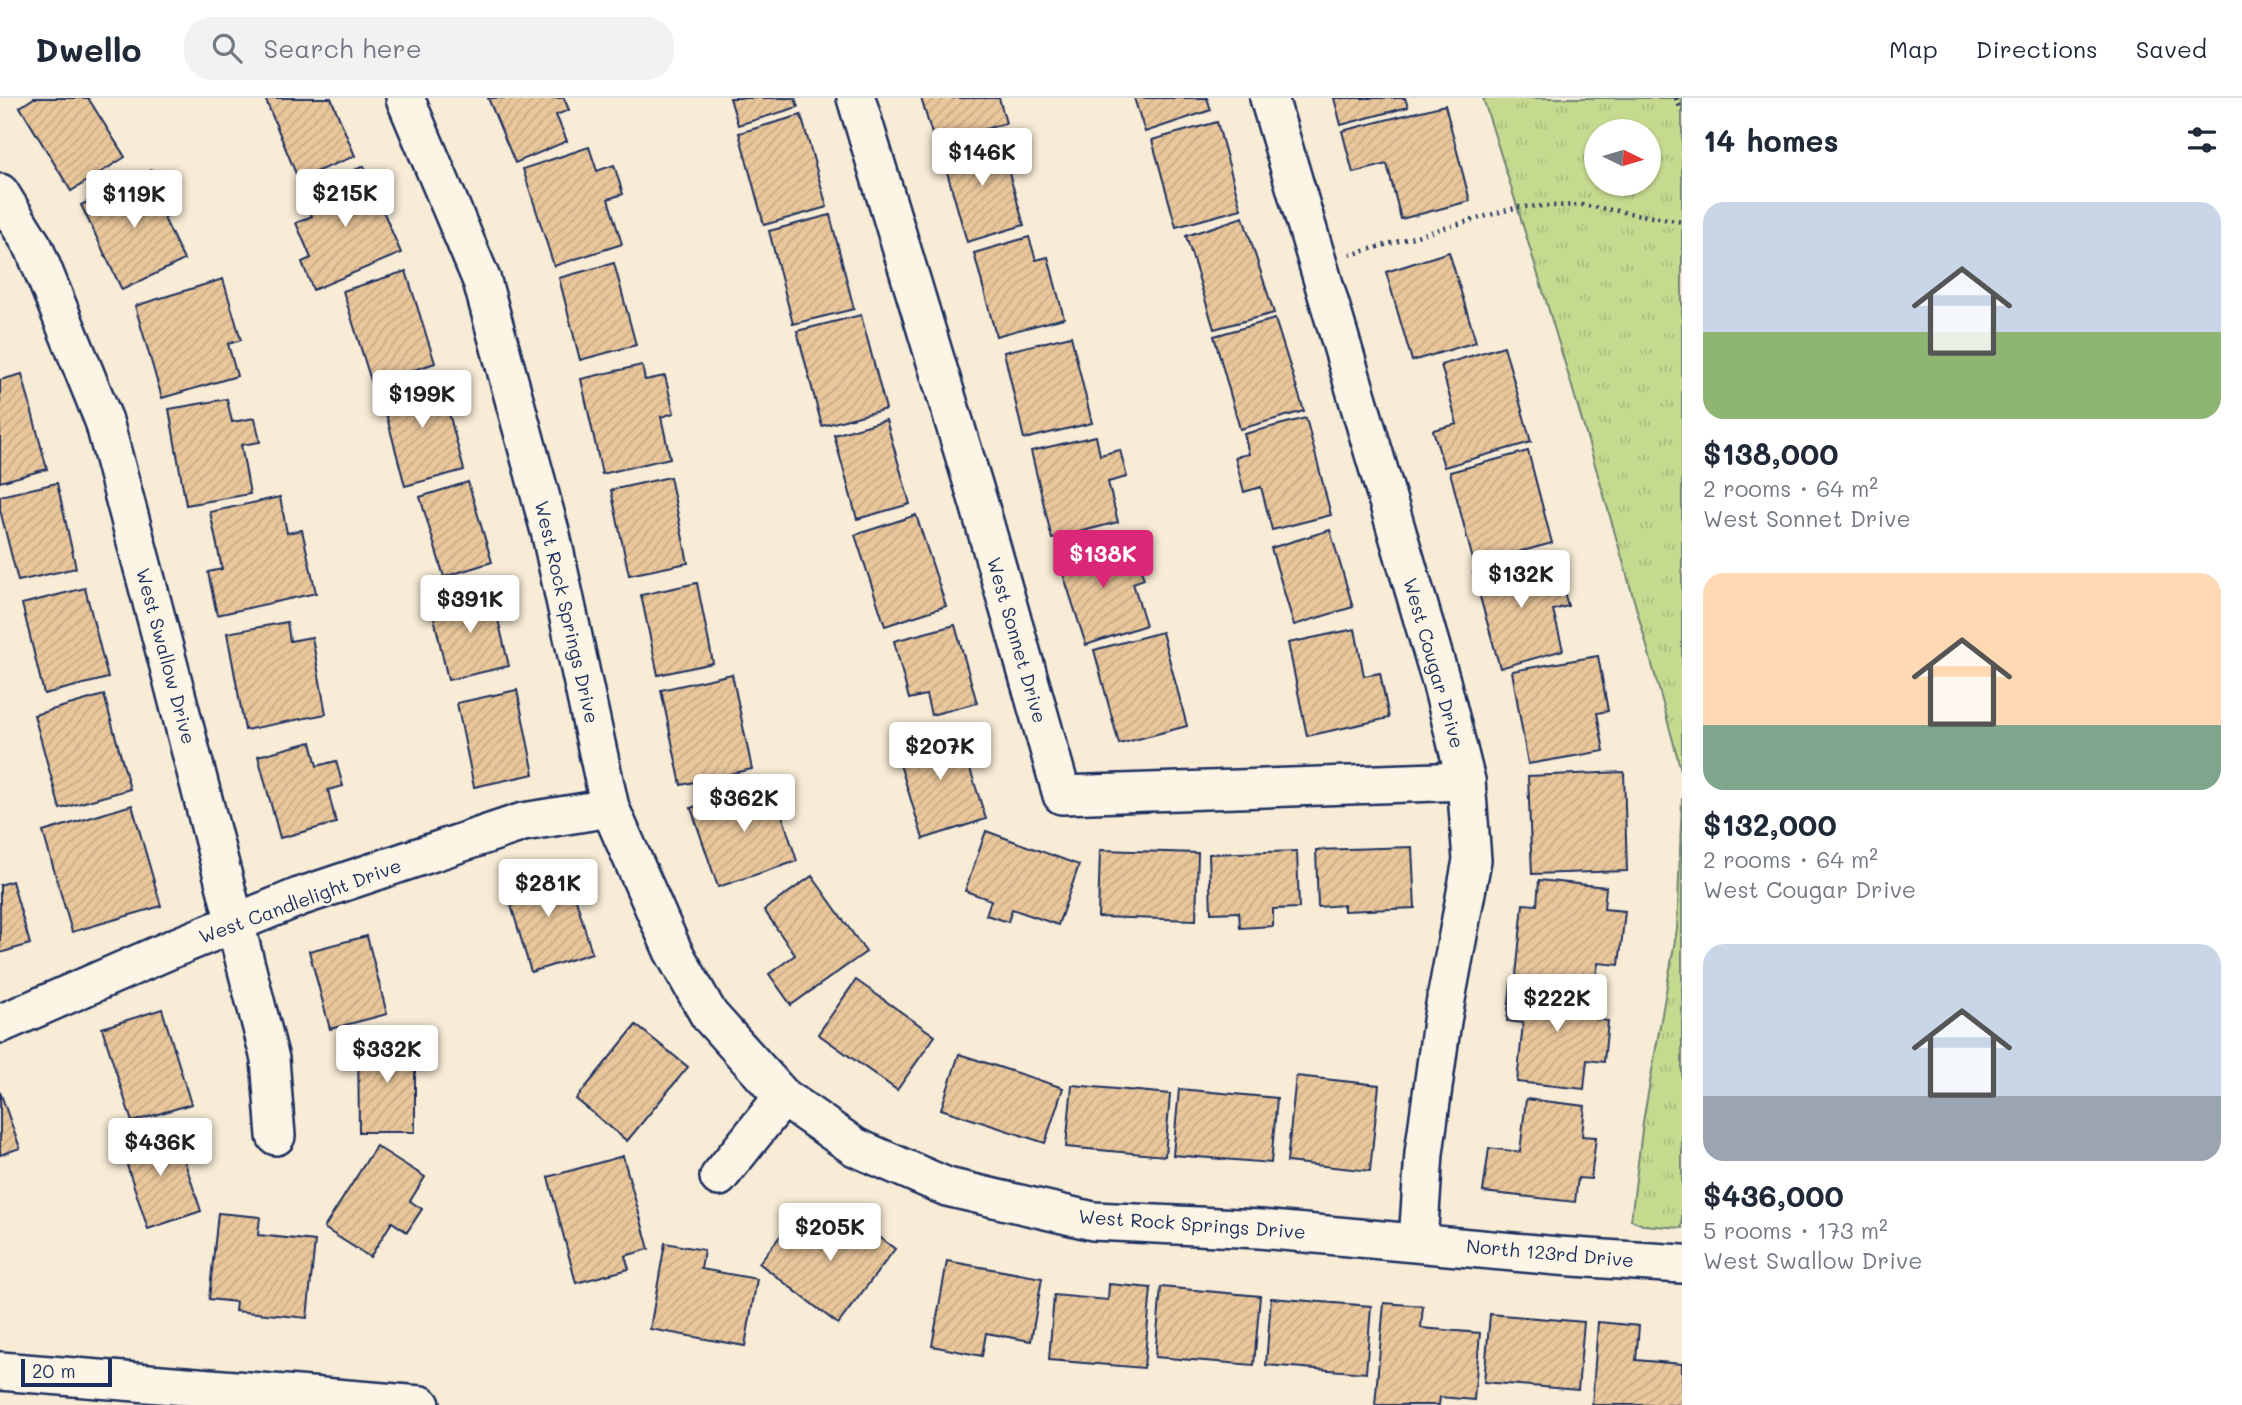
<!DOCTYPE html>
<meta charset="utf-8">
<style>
body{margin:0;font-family:Mali,sans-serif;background:#f2f2f3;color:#1f2937;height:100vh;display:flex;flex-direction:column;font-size:26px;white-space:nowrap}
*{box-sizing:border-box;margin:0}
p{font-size:23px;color:#747a83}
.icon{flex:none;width:38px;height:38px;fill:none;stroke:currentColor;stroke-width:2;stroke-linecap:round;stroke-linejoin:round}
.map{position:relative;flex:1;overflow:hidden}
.sheet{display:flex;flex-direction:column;background:#fff;width:560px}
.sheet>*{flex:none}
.needle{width:46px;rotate:95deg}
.fabs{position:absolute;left:1584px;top:21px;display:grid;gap:14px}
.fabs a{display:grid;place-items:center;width:77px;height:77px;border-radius:50%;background:#fff;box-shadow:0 2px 5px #0004;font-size:35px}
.scale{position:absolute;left:21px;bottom:18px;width:91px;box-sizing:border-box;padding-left:7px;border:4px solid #1b2f5e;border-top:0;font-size:19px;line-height:24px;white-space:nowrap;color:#1b2f5e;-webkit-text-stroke:5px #fcf5e5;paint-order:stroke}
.price{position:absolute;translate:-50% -60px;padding:0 16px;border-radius:7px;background:#fff;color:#222;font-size:23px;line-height:46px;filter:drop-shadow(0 2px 4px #0008)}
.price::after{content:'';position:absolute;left:50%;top:42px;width:21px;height:16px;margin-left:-10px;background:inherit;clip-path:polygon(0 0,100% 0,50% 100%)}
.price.on{background:#db2777;color:#fff}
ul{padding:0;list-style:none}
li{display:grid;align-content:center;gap:14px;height:371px;padding:0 21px}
li span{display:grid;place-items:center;height:217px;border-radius:21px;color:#555}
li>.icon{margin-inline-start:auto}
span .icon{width:126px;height:126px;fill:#fffc;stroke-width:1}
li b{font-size:30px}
h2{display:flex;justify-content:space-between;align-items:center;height:84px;padding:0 21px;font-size:30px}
header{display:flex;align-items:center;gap:42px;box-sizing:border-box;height:98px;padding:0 35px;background:#fff;border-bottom:2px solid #e0e1e3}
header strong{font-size:33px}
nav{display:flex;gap:38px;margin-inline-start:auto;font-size:24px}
.search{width:490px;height:63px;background:#f2f2f3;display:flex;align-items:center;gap:18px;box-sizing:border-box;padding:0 24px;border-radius:28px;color:#747a83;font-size:26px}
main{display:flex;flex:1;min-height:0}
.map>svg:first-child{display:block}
.grass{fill:url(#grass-tufts);stroke:#708476;stroke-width:2;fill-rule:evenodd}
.building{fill:url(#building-hatch);stroke:#1b2f5e;stroke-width:2}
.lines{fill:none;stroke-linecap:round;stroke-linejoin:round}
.minor-casing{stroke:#1b2f5e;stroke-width:42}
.path{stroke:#1b2f5e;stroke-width:4.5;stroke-dasharray:2 5;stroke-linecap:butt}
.minor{stroke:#fcf5e5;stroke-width:37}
.labels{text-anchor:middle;stroke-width:5;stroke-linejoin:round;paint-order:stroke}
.street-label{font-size:19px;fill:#1b2f5e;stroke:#fcf5e5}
</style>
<header>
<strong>Dwello</strong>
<div class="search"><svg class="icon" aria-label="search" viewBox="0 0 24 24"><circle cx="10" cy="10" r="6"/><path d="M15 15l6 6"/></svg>Search here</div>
<nav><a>Map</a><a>Directions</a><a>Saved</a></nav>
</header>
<main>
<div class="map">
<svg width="1682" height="1307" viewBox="0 0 1682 1307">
<defs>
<pattern id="grass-tufts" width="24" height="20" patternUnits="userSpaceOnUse" patternTransform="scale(1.75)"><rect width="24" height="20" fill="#c6da8f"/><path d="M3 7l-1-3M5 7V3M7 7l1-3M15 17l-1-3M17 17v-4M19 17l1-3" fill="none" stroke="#aabb7e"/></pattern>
<pattern id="building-hatch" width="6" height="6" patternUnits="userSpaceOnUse" patternTransform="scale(1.75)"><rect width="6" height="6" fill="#eac79b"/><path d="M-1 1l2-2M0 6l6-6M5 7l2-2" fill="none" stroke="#c8ab88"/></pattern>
</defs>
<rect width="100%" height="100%" fill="#f8ecd6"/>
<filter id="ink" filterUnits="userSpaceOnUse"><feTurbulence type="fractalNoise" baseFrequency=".0143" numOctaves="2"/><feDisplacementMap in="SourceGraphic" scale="14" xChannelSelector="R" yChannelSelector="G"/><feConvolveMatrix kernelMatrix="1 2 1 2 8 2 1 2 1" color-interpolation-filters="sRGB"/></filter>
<g filter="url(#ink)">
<!-- grass -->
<g class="grass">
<path d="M1483 0H1682V676C1621 449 1554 224 1483 0ZM1648 33V86H1596V33Z"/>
<path d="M1682 700V1130L1643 1127 1631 1122 1643 1024 1677 831Z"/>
</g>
<!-- building -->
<g class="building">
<path d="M34 0H88L125 59 71 93 20 9Z"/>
<path d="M265 0H331L355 58 298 81Z"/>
<path d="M488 0H564L569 12 556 17 567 43 515 65Z"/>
<path d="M730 0H795L798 9 738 27Z"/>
<path d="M921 0H999L1006 25 935 46Z"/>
<path d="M1134 0H1207L1211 12 1145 34Z"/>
<path d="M1334 0H1405L1408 9 1341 27Z"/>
<path d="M1445 7 1470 103 1401 121 1387 66 1353 75 1342 33Z"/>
<path d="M801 17 827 109 764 127 739 35Z"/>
<path d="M1217 24 1241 111 1176 129 1152 42Z"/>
<path d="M998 37 1024 127 967 144 941 53Z"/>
<path d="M589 49 597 73 614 67 623 96 608 101 622 146 554 168 523 71Z"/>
<path d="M364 68 401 155 313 192 302 164 311 160 296 125 312 118 302 94Z"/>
<path d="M152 72 173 115 164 120 184 162 122 192 81 107Z"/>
<path d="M830 117 854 211 793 226 769 133Z"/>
<path d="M1243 119 1274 215 1214 231 1186 138Z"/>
<path d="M1029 139 1036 162 1048 159 1064 220 996 238 974 155Z"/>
<path d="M1449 154 1476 244 1412 263 1386 174Z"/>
<path d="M614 165 636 247 580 262 559 180Z"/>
<path d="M406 173 435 265 372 286 343 193Z"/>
<path d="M223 181 241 242 228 246 237 278 162 300 135 208Z"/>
<path d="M861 217 886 311 822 328 797 233Z"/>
<path d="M1275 221 1304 313 1240 331 1214 238Z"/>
<path d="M1071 238 1092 325 1024 341 1004 254Z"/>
<path d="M1504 248 1531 344 1444 369 1433 332 1457 326 1441 267Z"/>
<path d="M642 267 645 282 665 278 674 315 661 319 670 360 602 376 581 281Z"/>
<path d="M22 276 47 371 0 384V282Z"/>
<path d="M439 277 464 372 405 388 380 293Z"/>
<path d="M227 301 232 324 255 320 260 344 241 347 250 396 186 407 169 311Z"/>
<path d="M1306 320 1331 417 1272 432 1261 389 1244 394 1235 359 1249 356 1244 336Z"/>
<path d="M886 322 910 406 857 421 834 337Z"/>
<path d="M1096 338 1100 357 1120 352 1127 379 1108 384 1118 424 1052 441 1031 353Z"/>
<path d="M1528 353 1552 445 1474 466 1450 374Z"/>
<path d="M670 379 688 465 629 477 611 392Z"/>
<path d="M468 384 492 464 444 479 420 399Z"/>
<path d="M57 385 76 470 18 483 0 412V398Z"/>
<path d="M280 399 287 435 302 432 316 495 217 517 208 474 222 471 210 414Z"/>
<path d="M916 417 946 508 885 528 855 437Z"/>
<path d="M1330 432 1353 509 1294 527 1271 450Z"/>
<path d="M1113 439 1121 460 1135 455 1144 481 1133 485 1146 527 1086 547 1057 457Z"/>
<path d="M1530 458 1536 478 1558 472 1568 508 1553 512 1563 552 1500 570 1473 474Z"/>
<path d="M697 485 713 565 658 577 641 497Z"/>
<path d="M85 490 108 580 44 596 22 506Z"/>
<path d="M491 492 509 568 448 582 431 506Z"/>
<path d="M287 524 290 543 312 539 326 616 245 632 227 535Z"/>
<path d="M955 527 977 605 931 617 926 597 909 601 894 543Z"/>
<path d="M1355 531 1364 578 1380 575 1389 620 1307 638 1288 545Z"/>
<path d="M1162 534 1187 628 1119 646 1094 552Z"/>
<path d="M1598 558 1608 613 1597 615 1604 653 1528 666 1512 573Z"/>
<path d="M732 576 752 671 681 687 661 592Z"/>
<path d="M517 592 534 676 474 689 457 605Z"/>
<path d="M104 597 130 691 60 711 34 617Z"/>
<path d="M956 627 986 721 923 741 894 647Z"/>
<path d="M311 644 317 668 336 663 343 688 328 692 336 725 280 740 258 658Z"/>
<path d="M1624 674 1627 773 1532 776 1528 678Z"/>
<path d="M771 683 797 763 718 789 691 710Z"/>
<path d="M132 707 161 808 72 834 43 734Z"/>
<path d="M986 733 1079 767 1058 827 1012 811 1008 824 986 817 991 802 965 793Z"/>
<path d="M1412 749 1415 810 1344 813V807L1318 809 1316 752Z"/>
<path d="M1100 752 1198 755 1196 822 1098 819Z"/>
<path d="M1297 753 1299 810 1273 811V828L1240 830 1239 814 1211 815 1209 756Z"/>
<path d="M566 768 592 855 531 874 505 787Z"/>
<path d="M812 778 866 854 791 907 769 876 795 857 764 812Z"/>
<path d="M1539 782 1606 789 1604 811 1625 813 1619 867 1598 865 1595 887 1516 878 1523 806 1537 807Z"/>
<path d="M12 783 30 846 0 855V787Z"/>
<path d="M367 838 387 916 330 931 309 853Z"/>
<path d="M856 882 935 938 897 992 818 936Z"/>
<path d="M1511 885 1597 894 1594 921 1608 923 1604 964 1587 962 1584 991 1517 984 1523 925 1507 923Z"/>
<path d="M162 911 191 1006 132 1024 102 930Z"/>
<path d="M636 927 688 969 627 1043 576 1001Z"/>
<path d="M358 940H415V1034H359Z"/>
<path d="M959 956 1063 990 1045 1045 941 1011Z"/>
<path d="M1296 978 1379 987 1370 1073 1287 1064Z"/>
<path d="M1072 987 1170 996 1165 1058 1066 1049Z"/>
<path d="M1179 991 1277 1000 1271 1065 1173 1057Z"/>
<path d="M0 994 20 1050 0 1057Z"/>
<path d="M1526 1001 1585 1008 1582 1038 1596 1039 1591 1081 1578 1080 1575 1104 1483 1094 1489 1050 1520 1054Z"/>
<path d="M173 1028 201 1113 148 1131 120 1046Z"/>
<path d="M376 1048 425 1079 410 1103 422 1111 407 1134 392 1124 370 1159 324 1130Z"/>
<path d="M623 1058 649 1151 625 1158 629 1171 576 1185 548 1079Z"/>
<path d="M838 1107 895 1151 838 1226 759 1165 785 1132 806 1148Z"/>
<path d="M218 1115 260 1119 258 1137 315 1143 307 1220 235 1213 236 1204 209 1201Z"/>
<path d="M665 1145 704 1152 701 1171 757 1181 745 1248 650 1231Z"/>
<path d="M947 1163 1042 1180 1031 1243 986 1235 982 1258 932 1248Z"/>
<path d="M1109 1186 1151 1190 1144 1270 1049 1262 1054 1197 1108 1202Z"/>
<path d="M1161 1189 1260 1198 1254 1267 1155 1259Z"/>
<path d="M1271 1200 1371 1208 1366 1275 1266 1267Z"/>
<path d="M1384 1205 1423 1208 1421 1230 1480 1235 1474 1302 1440 1299 1439 1307H1375Z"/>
<path d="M1490 1216 1584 1224 1578 1292 1484 1284Z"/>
<path d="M1598 1224 1639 1228 1636 1262 1682 1266V1307H1592Z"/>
</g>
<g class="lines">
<defs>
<g id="minor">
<path d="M405 0 482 183 551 437 610 710 673 853 709 917 783 999 855 1049 947 1089 1093 1123 1260 1131 1558 1158 1682 1166"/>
<path d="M856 0 979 406 1062 697 1466 683"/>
<path d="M1269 0 1441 583 1466 683 1472 762 1442 923 1424 1055 1418 1144"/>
<path d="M0 95 34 150 104 323 167 561 270 961 276 1038"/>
<path d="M0 926 174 850 299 799 523 724 610 710"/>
<path d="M719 1079 783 999"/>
<path d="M0 1273 421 1307"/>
</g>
</defs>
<!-- minor casing -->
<use href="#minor" class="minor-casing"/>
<!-- path -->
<g class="path">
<path d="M1676 0 1682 14"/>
<path d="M1350 157 1518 109 1582 107 1682 124"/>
</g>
<!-- minor -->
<use href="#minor" class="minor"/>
</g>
</g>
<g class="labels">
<!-- street labels -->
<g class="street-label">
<text transform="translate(567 514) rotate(77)" y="7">West Rock Springs Drive</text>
<text transform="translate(1017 542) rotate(74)" y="7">West Sonnet Drive</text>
<text transform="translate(166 558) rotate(75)" y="7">West Swallow Drive</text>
<text transform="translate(1434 565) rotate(74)" y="7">West Cougar Drive</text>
<text transform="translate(300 803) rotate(-20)" y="7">West Candlelight Drive</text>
<text transform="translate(1192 1126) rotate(4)" y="7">West Rock Springs Drive</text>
<text transform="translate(1550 1155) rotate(5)" y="7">North 123rd Drive</text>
</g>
</g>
</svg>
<div class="fabs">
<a><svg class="needle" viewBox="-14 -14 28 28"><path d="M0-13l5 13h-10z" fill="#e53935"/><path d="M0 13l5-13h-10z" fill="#747a83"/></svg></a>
</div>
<div class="scale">20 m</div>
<b class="price" style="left:982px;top:90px">$146K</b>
<b class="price" style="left:345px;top:131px">$215K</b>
<b class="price" style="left:134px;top:132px">$119K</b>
<b class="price" style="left:422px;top:332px">$199K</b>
<b class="price on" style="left:1103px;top:492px">$138K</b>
<b class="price" style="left:1521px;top:512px">$132K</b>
<b class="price" style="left:470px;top:537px">$391K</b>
<b class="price" style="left:940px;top:684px">$207K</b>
<b class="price" style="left:744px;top:736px">$362K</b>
<b class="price" style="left:548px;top:821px">$281K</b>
<b class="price" style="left:1557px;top:936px">$222K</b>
<b class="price" style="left:387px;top:987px">$332K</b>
<b class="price" style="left:160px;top:1080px">$436K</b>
<b class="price" style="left:830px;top:1165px">$205K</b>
</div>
<section class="sheet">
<h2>14 homes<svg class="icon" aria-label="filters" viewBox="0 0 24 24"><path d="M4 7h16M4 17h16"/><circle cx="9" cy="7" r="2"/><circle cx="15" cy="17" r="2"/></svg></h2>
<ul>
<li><span style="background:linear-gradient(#c9d6e8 60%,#8fb573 0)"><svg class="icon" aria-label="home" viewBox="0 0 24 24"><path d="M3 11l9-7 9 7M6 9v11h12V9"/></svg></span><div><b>$138,000</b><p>2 rooms · 64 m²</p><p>West Sonnet Drive</p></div></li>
<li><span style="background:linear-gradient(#ffd9b3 70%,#7fa58c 0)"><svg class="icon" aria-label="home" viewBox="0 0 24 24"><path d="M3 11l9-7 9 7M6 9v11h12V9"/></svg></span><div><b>$132,000</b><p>2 rooms · 64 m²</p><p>West Cougar Drive</p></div></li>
<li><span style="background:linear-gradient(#c9d6e8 70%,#9aa5b1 0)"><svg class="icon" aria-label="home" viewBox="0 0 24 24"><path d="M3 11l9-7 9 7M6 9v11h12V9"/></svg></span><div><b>$436,000</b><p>5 rooms · 173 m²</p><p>West Swallow Drive</p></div></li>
</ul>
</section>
</main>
